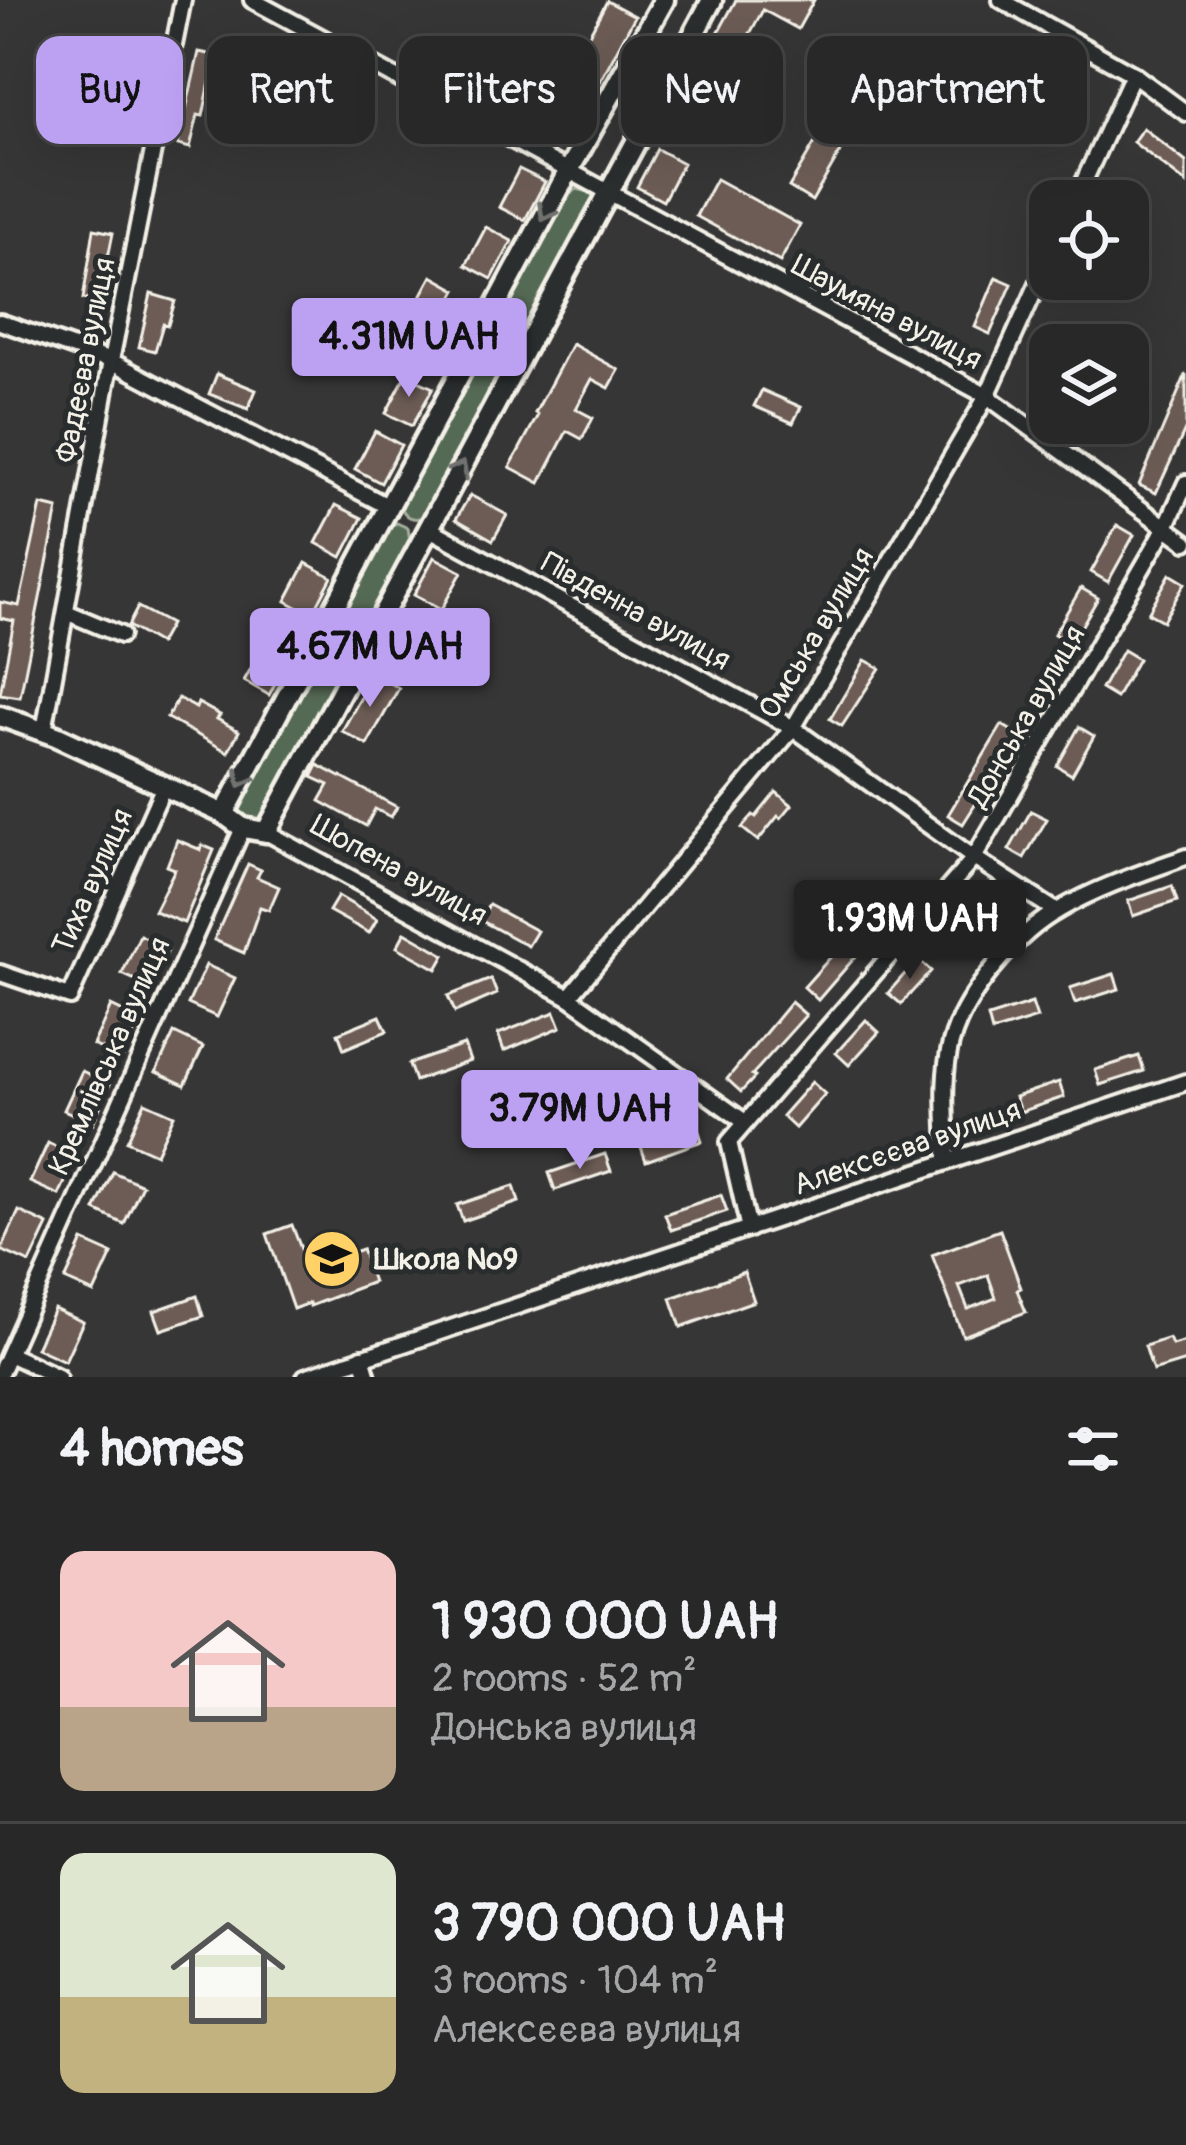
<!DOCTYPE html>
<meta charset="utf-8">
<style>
body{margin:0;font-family:Pangolin,sans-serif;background:#353434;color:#f1f3f6;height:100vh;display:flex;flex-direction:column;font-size:45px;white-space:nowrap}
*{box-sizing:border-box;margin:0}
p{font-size:39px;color:#a5a6a8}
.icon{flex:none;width:66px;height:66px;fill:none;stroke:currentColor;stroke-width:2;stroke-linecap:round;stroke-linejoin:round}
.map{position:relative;height:1377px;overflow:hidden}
.panel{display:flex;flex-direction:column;background:#292828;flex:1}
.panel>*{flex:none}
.hud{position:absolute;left:36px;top:36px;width:1116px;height:108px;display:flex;gap:24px}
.controls{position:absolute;left:1029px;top:180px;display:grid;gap:24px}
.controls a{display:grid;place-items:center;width:120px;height:120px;border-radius:24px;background:#292828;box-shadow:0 12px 48px #0002,0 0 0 3px #454445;font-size:60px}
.price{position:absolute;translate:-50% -102px;padding:0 27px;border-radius:12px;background:#bca0f2;color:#111;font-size:39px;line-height:78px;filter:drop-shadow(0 3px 6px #0008)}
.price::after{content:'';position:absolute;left:50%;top:72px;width:36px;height:27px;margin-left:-18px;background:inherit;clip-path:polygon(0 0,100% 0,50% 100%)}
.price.current{background:#222;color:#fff}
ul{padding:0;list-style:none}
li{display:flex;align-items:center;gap:36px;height:300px;padding:0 60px}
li+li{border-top:3px solid #454445}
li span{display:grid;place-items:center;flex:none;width:336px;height:240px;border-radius:24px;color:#555}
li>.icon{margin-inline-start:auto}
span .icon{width:144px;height:144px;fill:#fffc;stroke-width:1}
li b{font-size:51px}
h2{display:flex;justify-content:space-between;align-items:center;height:144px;padding:0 60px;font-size:51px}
.tag{padding:0 42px;border-radius:24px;background:#292828;box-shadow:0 12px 48px #0002,0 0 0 3px #454445;font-size:42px;line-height:108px}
.tag.current{background:#bca0f2;color:#111}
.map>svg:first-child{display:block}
.green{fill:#556a55;stroke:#a4ae9e;stroke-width:3}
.building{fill:#6c5b54;stroke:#f4f1e8;stroke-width:3;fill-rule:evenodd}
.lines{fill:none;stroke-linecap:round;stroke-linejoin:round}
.minor-casing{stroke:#f4f1e8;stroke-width:22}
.tertiary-casing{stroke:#f4f1e8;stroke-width:27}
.minor{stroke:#2a2d2e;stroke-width:14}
.tertiary{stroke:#2a2d2e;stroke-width:18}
.oneway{stroke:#71726f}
.labels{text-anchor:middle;stroke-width:10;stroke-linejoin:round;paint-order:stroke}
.street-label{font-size:30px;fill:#f4f1e8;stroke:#2a2d2e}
.poi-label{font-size:30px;font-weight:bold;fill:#f4f1e8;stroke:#2a2d2e;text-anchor:start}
</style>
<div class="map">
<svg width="1186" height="1377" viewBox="0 0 1186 1377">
<rect width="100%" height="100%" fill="#373636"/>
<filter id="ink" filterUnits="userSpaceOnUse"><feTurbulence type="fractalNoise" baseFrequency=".00833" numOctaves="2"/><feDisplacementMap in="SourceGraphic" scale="24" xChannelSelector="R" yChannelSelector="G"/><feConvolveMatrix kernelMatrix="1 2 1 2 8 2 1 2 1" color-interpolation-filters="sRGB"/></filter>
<g filter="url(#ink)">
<!-- green -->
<g class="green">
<path d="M577 189 589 192 595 198 594 206 426 515C417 521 407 519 402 509L403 500 568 195Z"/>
<path d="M397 523 408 528 410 541 264 815C256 823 249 819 241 814L239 806 388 527Z"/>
</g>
<!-- building -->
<g class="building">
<path d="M736 0H814L798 29 763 10 743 46 718 33Z"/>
<path d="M607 1 635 16 597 87 569 72Z"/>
<path d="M199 52 224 57 220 79 211 77 203 116 198 115 190 148 178 145Z"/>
<path d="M707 55 734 70 696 140 669 126Z"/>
<path d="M558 93 584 107 564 145 538 132Z"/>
<path d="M830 117 853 130 812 201 789 187Z"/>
<path d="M1143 128 1186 162V183L1133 142Z"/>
<path d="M657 149 683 163 663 201 637 187Z"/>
<path d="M519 169 545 182 525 220 499 207Z"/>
<path d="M716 179 800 225 780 262 696 216Z"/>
<path d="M486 227 512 241 492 279 466 265Z"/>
<path d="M94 229 113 233 99 302 83 299Z"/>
<path d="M432 276 457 290 426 347 401 333Z"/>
<path d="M996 277 1012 284 990 334 975 327Z"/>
<path d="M151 294 175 301 168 325 163 324 155 351 139 347Z"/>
<path d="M572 344 619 370 609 388 592 379 576 409 593 418 582 439 567 431 540 483 510 467 538 415 535 413Z"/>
<path d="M217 374 256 390 248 409 209 394Z"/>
<path d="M1186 374V428L1156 493 1139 485Z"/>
<path d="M406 375 433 388 412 426 386 413Z"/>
<path d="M762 390 801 407 793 423 754 406Z"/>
<path d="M375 431 401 445 381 483 355 469Z"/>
<path d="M470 495 507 515 493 540 456 519Z"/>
<path d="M41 505 58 509 20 697 0 694 14 621 0 618V602L19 606Z"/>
<path d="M336 505 362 518 342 557 316 543Z"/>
<path d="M1117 525 1134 535 1108 582 1091 572Z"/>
<path d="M434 557 462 572 441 610 414 595Z"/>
<path d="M306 563 332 577 312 615 286 601Z"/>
<path d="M1170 574 1185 583 1163 621 1148 613Z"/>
<path d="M1081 588 1098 598 1071 644 1054 634Z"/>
<path d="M138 607 170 624 159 644 128 626Z"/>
<path d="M404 616 431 631 410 669 383 654Z"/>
<path d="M276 623 301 637 269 695 244 681Z"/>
<path d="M1123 650 1138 659 1116 698 1101 689Z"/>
<path d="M865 660 880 668 842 726 830 719Z"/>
<path d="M374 674 399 688 367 745 342 731Z"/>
<path d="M178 698 196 708 198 703 220 715 217 719 239 731 228 752 167 718Z"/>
<path d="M1002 725 1019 735 963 824 948 815Z"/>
<path d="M1079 727 1094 736 1072 775 1057 766Z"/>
<path d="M318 765 397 807 391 817 375 809 366 826 320 801 329 785 312 777Z"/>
<path d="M776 792 792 805 781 818 778 816 758 841 742 828 753 815 756 817Z"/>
<path d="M1031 811 1047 819 1024 858 1009 850Z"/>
<path d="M177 840 201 850 202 845 214 850 184 923 154 911 175 869 167 866Z"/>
<path d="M248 864 261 870 257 877 279 887 269 910 260 907 244 953 214 940Z"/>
<path d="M1172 886 1177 901 1133 916 1128 901Z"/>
<path d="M338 896 377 919 369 933 329 911Z"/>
<path d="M971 898 985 910 955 943 942 932Z"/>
<path d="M489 905 537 931 528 946 480 920Z"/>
<path d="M869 914 882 926 818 1000 804 987Z"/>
<path d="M405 932 445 955 437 969 397 947Z"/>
<path d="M140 935 169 948 151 987 122 974Z"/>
<path d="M918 959 931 971 901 1004 888 993Z"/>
<path d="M206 965 235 978 217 1017 188 1004Z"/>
<path d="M1114 974 1119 989 1075 1003 1070 988Z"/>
<path d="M491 979 497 994 455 1012 448 996Z"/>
<path d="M791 1002 806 1015 752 1075 755 1077 741 1092 727 1079Z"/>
<path d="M1032 1003 1037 1018 992 1032 988 1017Z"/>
<path d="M111 1006 140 1020 122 1058 93 1045Z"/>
<path d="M555 1012 561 1027 504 1051 498 1034Z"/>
<path d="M380 1016 387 1031 344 1049 338 1033Z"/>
<path d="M866 1020 879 1032 849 1065 836 1053Z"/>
<path d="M174 1033 203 1047 185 1085 156 1072Z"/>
<path d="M464 1045 470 1061 415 1081 409 1064Z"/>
<path d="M1139 1056 1144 1071 1100 1085 1095 1070Z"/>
<path d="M82 1071 110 1084 93 1123 64 1110Z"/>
<path d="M812 1082 825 1094 795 1128 782 1116Z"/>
<path d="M1059 1082 1064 1097 1020 1112 1015 1097Z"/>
<path d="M145 1102 174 1115 156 1154 127 1141Z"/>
<path d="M697 1125 702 1141 646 1161 640 1144Z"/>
<path d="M48 1143 77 1156 59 1195 30 1182Z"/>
<path d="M605 1154 611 1171 555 1190 549 1173Z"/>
<path d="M113 1172 142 1185 124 1224 95 1210Z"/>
<path d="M514 1186 519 1202 463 1221 457 1205Z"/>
<path d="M721 1195 727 1211 671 1230 665 1214Z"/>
<path d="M19 1211 48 1225 30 1263 1 1250Z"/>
<path d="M292 1225 312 1278 339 1268 336 1258 362 1249 373 1282 310 1306 309 1303 293 1309 267 1234Z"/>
<path d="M1000 1230 1021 1288 1017 1290 1026 1312 963 1336 932 1255ZM988 1275 996 1298 968 1309 959 1286Z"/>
<path d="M83 1241 112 1254 94 1293 65 1280Z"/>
<path d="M744 1272 754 1301 681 1327 671 1298Z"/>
<path d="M197 1296 203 1316 161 1330 154 1311Z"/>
<path d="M54 1309 83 1322 65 1361 36 1348Z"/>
<path d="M1169 1338 1172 1345 1186 1341V1361L1153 1371 1145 1346Z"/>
</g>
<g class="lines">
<defs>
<g id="minor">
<path d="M252 0 987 396 1186 542"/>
<path d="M1001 0 1133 74 1186 113"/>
<path d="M1075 201 1133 74"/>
<path d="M0 322 111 361 389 507"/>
<path d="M428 528 793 728 974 858 1056 911"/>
<path d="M66 612 121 635"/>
<path d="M44 731 111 361 183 0"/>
<path d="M266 832 569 997 745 1122"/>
<path d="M0 973 70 997 164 786"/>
<path d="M569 997 793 728 987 396 1050 257"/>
<path d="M947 1161C947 1122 941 1081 951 1043 963 996 1017 933 1059 910 1098 887 1144 872 1186 857"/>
<path d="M749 1229 729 1142 974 858 1166 527 1186 483"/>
<path d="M9 1354 58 1377"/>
<path d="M362 1357 368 1377"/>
<path d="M0 1373 243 828"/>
<path d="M305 1377 1186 1082"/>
</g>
<g id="tertiary">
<path d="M0 716 56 736 224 814 243 828 266 832 712 0"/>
<path d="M224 814 568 172 664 0"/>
</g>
</defs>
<!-- minor casing -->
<use href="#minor" class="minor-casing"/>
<!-- tertiary casing -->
<use href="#tertiary" class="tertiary-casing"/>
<!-- minor -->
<use href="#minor" class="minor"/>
<!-- tertiary -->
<use href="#tertiary" class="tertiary"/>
</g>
<!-- one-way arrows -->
<defs><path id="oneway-chevron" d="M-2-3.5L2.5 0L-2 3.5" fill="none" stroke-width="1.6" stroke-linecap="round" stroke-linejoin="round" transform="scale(3)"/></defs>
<g class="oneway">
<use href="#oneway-chevron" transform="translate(546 213) rotate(118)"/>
<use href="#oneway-chevron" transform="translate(460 469) rotate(-62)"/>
<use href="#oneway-chevron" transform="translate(243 779) rotate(118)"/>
</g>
</g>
<!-- icons -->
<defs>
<symbol id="school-disc" viewBox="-11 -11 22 22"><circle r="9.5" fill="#ffd166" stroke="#2a2d2e"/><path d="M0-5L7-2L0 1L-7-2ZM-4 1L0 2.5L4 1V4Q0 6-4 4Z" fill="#111"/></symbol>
</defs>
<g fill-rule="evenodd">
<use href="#school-disc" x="299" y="1226" width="66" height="66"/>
</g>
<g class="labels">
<!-- street labels -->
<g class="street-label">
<text transform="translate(887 312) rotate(28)" y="10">Шаумяна вулиця</text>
<text transform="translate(85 360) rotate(-79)" y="10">Фадеєва вулиця</text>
<text transform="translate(636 611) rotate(29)" y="10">Південна вулиця</text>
<text transform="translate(816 633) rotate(-59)" y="10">Омська вулиця</text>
<text transform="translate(1026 716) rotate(-60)" y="10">Донська вулиця</text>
<text transform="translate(399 870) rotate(29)" y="10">Шопена вулиця</text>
<text transform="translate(92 881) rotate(-66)" y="10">Тиха вулиця</text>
<text transform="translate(109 1056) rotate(-66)" y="10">Кремлівська вулиця</text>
<text transform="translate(907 1147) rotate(-19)" y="10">Алексєєва вулиця</text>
</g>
<!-- poi labels -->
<g class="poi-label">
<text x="374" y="1269">Школа №9</text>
</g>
</g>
</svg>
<div class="controls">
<a><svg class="icon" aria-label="locate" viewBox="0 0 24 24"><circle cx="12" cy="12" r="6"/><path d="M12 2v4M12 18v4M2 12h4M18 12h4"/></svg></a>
<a><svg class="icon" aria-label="layers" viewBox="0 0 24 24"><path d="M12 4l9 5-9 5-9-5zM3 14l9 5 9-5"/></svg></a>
</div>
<b class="price" style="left:409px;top:400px">4.31M UAH</b>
<b class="price" style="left:370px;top:710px">4.67M UAH</b>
<b class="price current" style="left:910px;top:982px">1.93M UAH</b>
<b class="price" style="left:580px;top:1172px">3.79M UAH</b>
<div class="hud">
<a class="tag current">Buy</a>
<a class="tag">Rent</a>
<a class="tag">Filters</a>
<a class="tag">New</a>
<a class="tag">Apartment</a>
</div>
</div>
<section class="panel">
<h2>4 homes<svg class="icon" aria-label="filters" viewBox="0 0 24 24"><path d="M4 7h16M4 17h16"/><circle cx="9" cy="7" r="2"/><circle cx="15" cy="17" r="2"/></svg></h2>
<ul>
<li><span style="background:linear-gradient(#f6c9c9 65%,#b9a48a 0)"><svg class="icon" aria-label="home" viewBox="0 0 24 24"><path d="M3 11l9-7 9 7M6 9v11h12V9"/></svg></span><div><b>1 930 000 UAH</b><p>2 rooms · 52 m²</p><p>Донська вулиця</p></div></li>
<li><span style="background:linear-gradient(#dfe7d0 60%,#c2b280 0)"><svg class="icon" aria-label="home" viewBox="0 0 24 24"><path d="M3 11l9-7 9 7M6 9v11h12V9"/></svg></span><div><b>3 790 000 UAH</b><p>3 rooms · 104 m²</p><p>Алексєєва вулиця</p></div></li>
</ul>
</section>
